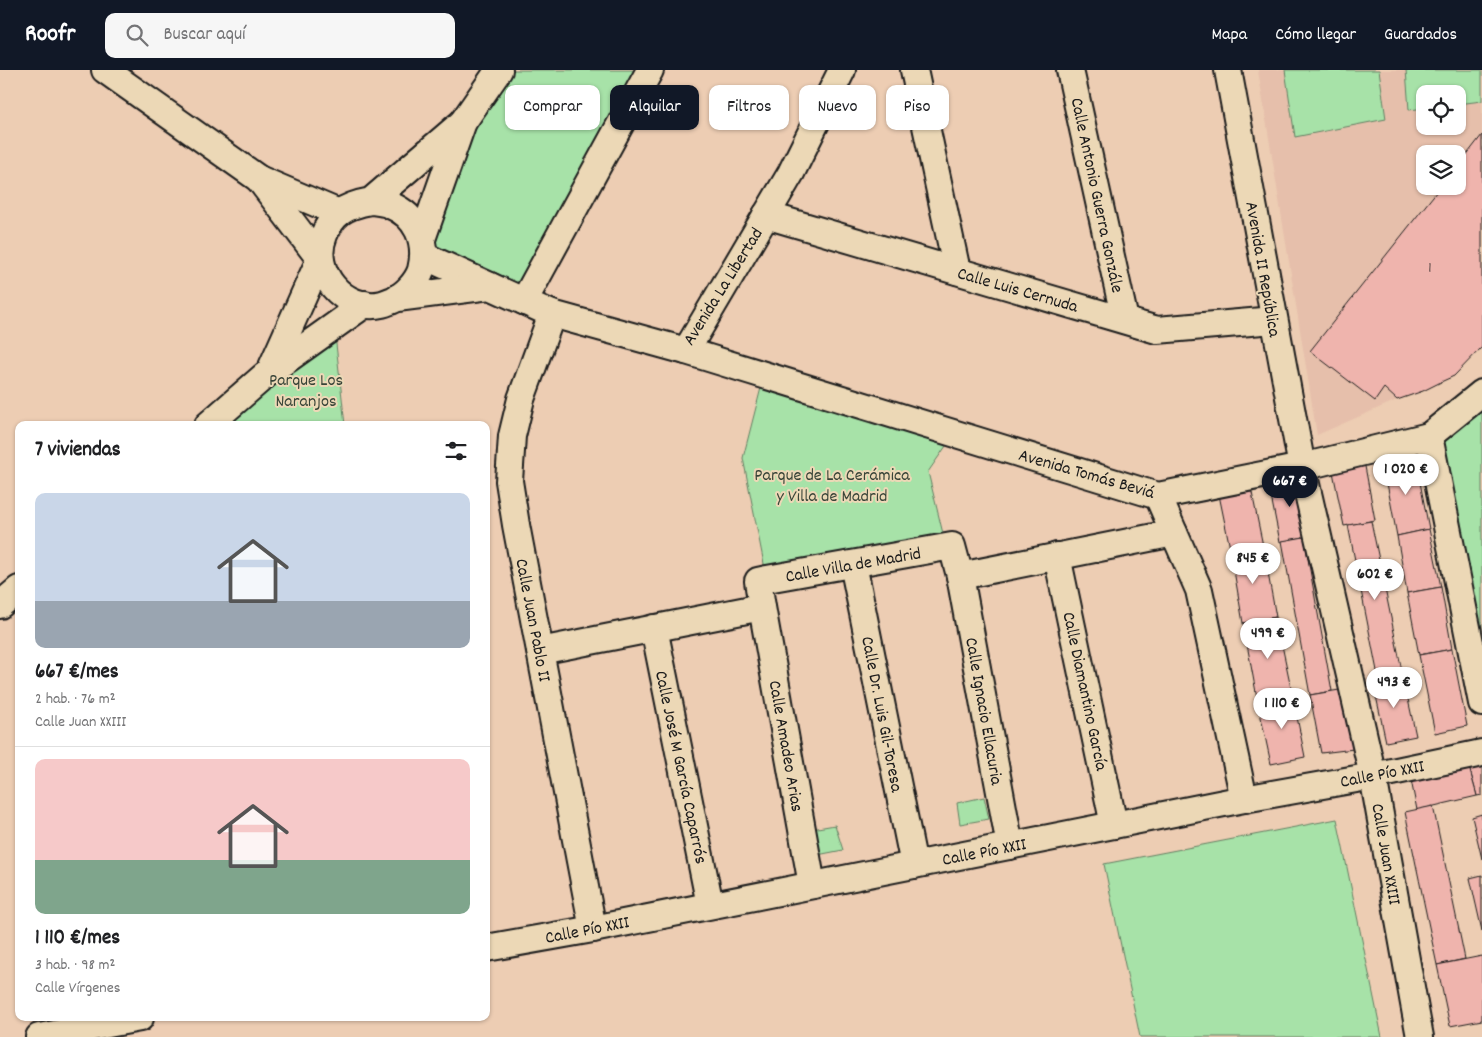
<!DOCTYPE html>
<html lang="es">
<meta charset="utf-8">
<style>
body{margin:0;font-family:Dekko,sans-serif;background:#f6f6f6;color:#202124;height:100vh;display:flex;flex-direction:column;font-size:19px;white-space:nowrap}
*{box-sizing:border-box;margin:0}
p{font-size:16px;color:#757577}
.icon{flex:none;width:28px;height:28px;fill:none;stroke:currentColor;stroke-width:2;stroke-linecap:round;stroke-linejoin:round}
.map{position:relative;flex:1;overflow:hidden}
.side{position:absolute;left:15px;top:351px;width:475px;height:600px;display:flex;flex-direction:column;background:#fff;border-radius:10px;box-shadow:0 1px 4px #0004}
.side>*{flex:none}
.hud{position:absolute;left:505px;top:15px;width:475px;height:45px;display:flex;gap:10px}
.tools{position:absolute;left:1416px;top:15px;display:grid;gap:10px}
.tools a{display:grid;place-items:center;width:50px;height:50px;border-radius:10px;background:#fff;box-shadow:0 1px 4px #0004;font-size:25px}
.price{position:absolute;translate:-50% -42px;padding:0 11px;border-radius:18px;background:#fff;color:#222;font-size:16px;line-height:32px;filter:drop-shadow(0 1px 2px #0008)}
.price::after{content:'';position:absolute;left:50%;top:30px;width:15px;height:11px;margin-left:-8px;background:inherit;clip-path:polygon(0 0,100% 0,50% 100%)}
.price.active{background:#111827;color:#fff}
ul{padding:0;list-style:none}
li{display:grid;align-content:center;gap:10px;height:265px;padding:0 20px}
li+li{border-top:1px solid #e0e0e0}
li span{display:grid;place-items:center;height:155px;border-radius:10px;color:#555}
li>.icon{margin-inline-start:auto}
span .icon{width:90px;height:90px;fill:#fffc;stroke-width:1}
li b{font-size:21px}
h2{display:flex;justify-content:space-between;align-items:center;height:60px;padding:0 20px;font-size:21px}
.pill{padding:0 18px;border-radius:10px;background:#fff;box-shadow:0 1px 4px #0004;font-size:18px;line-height:45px}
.pill.active{background:#111827;color:#fff}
header{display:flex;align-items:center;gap:30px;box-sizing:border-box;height:70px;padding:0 25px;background:#111827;color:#fff}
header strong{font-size:24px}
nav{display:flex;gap:28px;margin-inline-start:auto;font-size:18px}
.search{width:350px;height:45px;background:#f6f6f6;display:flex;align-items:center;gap:12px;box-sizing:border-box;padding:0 18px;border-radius:10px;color:#757577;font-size:19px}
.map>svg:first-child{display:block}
.built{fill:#e6bfab;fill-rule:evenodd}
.green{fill:#a7e2a8;stroke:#627f62}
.building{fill:#efb4ad;stroke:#1c1c1c}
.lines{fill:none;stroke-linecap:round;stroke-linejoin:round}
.minor-casing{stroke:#1c1c1c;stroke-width:30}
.minor{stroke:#ecd8b6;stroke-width:26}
.labels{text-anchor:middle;stroke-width:4;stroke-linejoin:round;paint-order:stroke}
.number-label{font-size:15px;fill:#514240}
.street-label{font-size:18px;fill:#1c1c1c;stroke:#ecd8b6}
.park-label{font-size:18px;fill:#384438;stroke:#ecd8b6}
</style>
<header>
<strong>Roofr</strong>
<div class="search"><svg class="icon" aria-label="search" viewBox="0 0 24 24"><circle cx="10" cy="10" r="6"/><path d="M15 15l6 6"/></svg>Buscar aquí</div>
<nav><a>Mapa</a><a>Cómo llegar</a><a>Guardados</a></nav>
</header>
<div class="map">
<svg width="1482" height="967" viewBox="0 0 1482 967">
<rect width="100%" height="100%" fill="#edcdb3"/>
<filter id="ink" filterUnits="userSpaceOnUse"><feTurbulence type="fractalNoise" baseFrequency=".02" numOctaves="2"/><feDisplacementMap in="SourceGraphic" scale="10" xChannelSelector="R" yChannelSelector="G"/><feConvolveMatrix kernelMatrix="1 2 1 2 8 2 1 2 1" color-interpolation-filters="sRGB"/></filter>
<g filter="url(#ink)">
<!-- built -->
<path class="built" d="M1258 0H1482V277L1454 306 1423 321 1397 330 1317 365ZM1425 24H1458V56H1425ZM1425 84H1458V116H1425Z"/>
<!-- green -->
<g class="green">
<path d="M499 0H650L524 231 424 186 463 52Z"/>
<path d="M1285 0H1379L1386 49 1295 67Z"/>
<path d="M1406 0H1482V31L1458 34V24H1425V38L1409 40Z"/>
<path d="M334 256 345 355H208Z"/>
<path d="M763 310 955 363 928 402 946 476 767 509 743 388Z"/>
<path d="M1482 322V575L1426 367Z"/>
<path d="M984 727 989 749 960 754 957 733Z"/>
<path d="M1337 749 1382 967H1140L1104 794Z"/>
<path d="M835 755 843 780 807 787 806 760Z"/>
</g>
<!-- building -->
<g class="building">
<path d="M1482 65V277L1454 306 1443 311 1423 321 1397 330 1384 318 1375 331 1310 281 1441 116H1458V96Z"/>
<path d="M1415 386 1429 459 1397 466 1383 392Z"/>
<path d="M1364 391 1375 450 1344 456 1332 397Z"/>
<path d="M1300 405 1313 465 1280 472 1268 411Z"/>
<path d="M1250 413 1263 476 1231 483 1218 420Z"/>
<path d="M1371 451 1403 606 1379 611 1348 455Z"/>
<path d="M1429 459 1441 517 1407 523 1397 466Z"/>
<path d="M1304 467 1332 621 1310 625 1282 471Z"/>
<path d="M1263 476 1276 547 1243 553 1231 483Z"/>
<path d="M1441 517 1452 579 1419 585 1407 523Z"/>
<path d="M1276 547 1293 627 1258 633 1243 553Z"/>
<path d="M1452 579 1467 656 1435 663 1419 585Z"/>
<path d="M1403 606 1416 666 1386 672 1373 612Z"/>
<path d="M1345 619 1354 679 1321 683 1310 625Z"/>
<path d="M1293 627 1305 687 1271 694 1258 633Z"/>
<path d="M1482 693V725L1477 726 1469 697Z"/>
<path d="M1469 697 1477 726 1417 740 1411 710Z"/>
<path d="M1433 736 1465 889 1437 895 1405 742Z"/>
<path d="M1482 744V789L1472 747Z"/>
<path d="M1482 805V861L1470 808Z"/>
<path d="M1482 886V950L1450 956 1437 895Z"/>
</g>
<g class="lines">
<defs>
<g id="minor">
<path d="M105 0 259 109 339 143"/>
<path d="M914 0 957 201"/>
<path d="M1070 0 1125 250"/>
<path d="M1228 0 1302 397 1373 706 1420 967"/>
<path d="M371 131C377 132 384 132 390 135 417 146 428 171 421 200 417 212 405 225 393 230 390 231 386 233 382 234 344 243 309 201 324 165 327 157 332 149 339 143 348 136 360 133 371 131L463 52"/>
<path d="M766 145 1157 260 1274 250"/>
<path d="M422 169 463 52 499 0"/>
<path d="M424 186 552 244 686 281 791 103 842 0"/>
<path d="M397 228 490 216"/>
<path d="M524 231 650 0"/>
<path d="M552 244 521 329 512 366 509 411 516 455 593 859"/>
<path d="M686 281 1158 426 1302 397 1429 366 1482 323"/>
<path d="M271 301 365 234"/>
<path d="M208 355 270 301 320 189 259 109"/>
<path d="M1429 366 1482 633"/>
<path d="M1158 426 1199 520 1244 729"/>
<path d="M1057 486 1114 755"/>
<path d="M853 494 914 795"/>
<path d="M960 506 1010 776"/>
<path d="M0 535 19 519"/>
<path d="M762 537 812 815"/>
<path d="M654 558 710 835"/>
<path d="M540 581 762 537 758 511 767 509 952 476 960 506 1174 463"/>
<path d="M486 878 593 859 1244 729 1373 706 1482 683"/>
<path d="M39 967 140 948"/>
</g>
</defs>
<!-- minor casing -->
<use href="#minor" class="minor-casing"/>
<!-- minor -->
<use href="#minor" class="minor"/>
</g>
</g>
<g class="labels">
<!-- number labels -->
<g class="number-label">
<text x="1430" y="202">1</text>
</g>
<!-- street labels -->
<g class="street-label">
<text transform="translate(1098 125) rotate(78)" y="6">Calle Antonio Guerra Gonzále</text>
<text transform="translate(1264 199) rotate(80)" y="6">Avenida II República</text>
<text transform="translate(722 216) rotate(-58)" y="6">Avenida La Libertad</text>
<text transform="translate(1018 219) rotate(16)" y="6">Calle Luis Cernuda</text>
<text transform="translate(1087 403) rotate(16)" y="6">Avenida Tomás Beviá</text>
<text transform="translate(853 494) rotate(-10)" y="6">Calle Villa de Madrid</text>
<text transform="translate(534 550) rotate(79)" y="6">Calle Juan Pablo II</text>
<text transform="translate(1086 621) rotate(78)" y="6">Calle Diamantino García</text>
<text transform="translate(985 641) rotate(80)" y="6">Calle Ignacio Ellacuria</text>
<text transform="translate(883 644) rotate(79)" y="6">Calle Dr. Luis Gil-Toresa</text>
<text transform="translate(787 676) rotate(80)" y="6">Calle Amadeo Arias</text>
<text transform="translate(682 697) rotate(78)" y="6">Calle José M García Caparrós</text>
<text transform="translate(1382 703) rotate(-11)" y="6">Calle Pío XXII</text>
<text transform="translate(984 781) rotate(-11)" y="6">Calle Pío XXII</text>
<text transform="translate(1387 784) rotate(80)" y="6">Calle Juan XXIII</text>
<text transform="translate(587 859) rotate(-11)" y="6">Calle Pío XXII</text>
</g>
<!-- park labels -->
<g class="park-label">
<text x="306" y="315">Parque Los<tspan x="306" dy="21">Naranjos</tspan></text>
<text x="832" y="410">Parque de La Cerámica<tspan x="832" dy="21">y Villa de Madrid</tspan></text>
</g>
</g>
</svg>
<div class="tools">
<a><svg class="icon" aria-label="locate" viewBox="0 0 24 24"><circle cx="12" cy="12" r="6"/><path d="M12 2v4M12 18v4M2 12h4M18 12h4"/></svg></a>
<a><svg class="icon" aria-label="layers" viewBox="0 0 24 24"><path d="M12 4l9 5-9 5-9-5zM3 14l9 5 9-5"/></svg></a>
</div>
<b class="price" style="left:1406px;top:426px">1 020 €</b>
<b class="price active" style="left:1290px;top:438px">667 €</b>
<b class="price" style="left:1253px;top:515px">845 €</b>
<b class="price" style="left:1375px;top:531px">602 €</b>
<b class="price" style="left:1268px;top:590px">499 €</b>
<b class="price" style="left:1394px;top:639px">493 €</b>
<b class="price" style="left:1282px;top:660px">1 110 €</b>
<div class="hud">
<a class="pill">Comprar</a>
<a class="pill active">Alquilar</a>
<a class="pill">Filtros</a>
<a class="pill">Nuevo</a>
<a class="pill">Piso</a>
</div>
<section class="side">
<h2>7 viviendas<svg class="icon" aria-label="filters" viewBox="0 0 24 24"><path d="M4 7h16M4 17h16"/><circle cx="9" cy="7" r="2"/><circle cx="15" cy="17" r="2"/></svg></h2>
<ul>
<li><span style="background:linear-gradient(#c9d6e8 70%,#9aa5b1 0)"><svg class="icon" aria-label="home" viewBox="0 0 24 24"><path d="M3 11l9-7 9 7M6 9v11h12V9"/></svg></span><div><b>667 €/mes</b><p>2 hab. · 76 m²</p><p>Calle Juan XXIII</p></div></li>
<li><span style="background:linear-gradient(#f6c9c9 65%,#7fa58c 0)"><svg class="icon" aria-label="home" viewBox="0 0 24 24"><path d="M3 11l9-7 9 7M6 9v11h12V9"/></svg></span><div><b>1 110 €/mes</b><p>3 hab. · 98 m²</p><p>Calle Vírgenes</p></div></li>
</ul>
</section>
</div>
